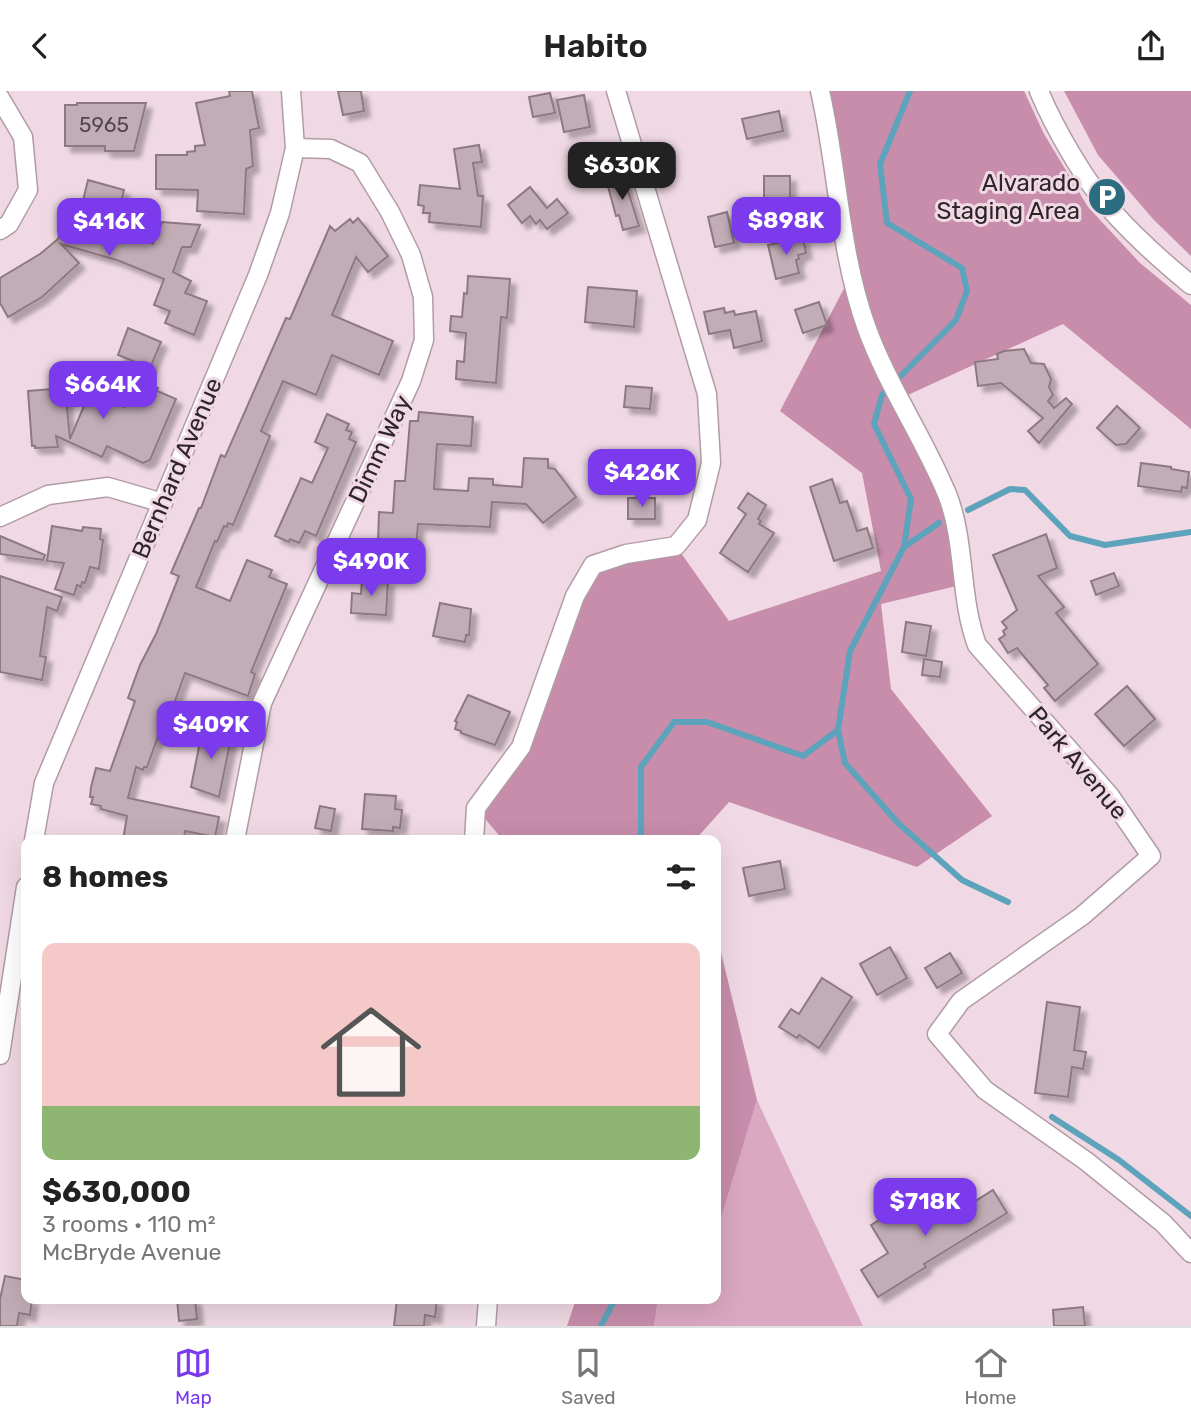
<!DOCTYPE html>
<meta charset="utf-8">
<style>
body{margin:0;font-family:Rubik,sans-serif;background:#f2f2f2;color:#222;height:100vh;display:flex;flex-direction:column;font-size:26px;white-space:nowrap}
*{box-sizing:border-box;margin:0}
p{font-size:23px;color:#767676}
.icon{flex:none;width:38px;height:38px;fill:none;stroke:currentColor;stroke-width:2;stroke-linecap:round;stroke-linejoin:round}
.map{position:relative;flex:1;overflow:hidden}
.sheet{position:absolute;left:21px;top:744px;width:700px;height:469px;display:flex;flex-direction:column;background:#fff;border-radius:14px;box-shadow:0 7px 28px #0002}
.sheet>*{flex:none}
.price{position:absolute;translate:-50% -60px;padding:0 16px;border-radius:14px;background:#7c3aed;color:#fff;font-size:23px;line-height:46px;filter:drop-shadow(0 2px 4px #0008)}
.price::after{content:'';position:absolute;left:50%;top:42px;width:21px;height:16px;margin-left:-10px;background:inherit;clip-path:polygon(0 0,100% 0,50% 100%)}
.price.current{background:#222;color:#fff}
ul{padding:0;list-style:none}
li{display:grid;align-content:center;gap:14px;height:371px;padding:0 21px}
li span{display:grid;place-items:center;height:217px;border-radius:14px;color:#555}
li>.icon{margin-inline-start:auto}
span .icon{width:126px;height:126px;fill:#fffc;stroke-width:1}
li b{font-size:30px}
h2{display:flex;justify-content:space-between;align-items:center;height:84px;padding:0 21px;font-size:30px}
header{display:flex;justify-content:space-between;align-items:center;height:91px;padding:0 21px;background:#fff;font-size:32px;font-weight:600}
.tab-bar{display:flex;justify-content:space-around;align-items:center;height:98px;border-top:2px solid #e0e0e0;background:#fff;font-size:19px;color:#767676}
.tab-bar a{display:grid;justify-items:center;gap:4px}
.tab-bar .current{color:#7c3aed}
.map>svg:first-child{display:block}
.green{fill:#daa8c1}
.forest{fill:#c78dab}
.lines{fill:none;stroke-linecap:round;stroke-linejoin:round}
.stream{stroke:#5da3bb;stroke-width:6}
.building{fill:#c2adb7;stroke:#8e7983;stroke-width:2;filter:url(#shadow)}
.street-casing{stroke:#b19ca6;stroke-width:21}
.street{stroke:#fff;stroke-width:18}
.labels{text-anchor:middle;stroke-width:6;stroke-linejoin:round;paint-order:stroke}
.number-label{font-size:21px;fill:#53474d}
.poi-label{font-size:24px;fill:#2e252a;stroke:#f0d9e4;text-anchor:end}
.street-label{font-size:24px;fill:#2e252a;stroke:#f0d9e4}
</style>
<header><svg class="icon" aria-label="back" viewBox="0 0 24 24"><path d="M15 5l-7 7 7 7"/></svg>Habito<svg class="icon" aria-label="share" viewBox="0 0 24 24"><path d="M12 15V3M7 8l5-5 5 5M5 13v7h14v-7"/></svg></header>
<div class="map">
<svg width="1191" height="1235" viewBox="0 0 1191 1235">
<defs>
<filter id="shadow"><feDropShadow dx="6" dy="6" stdDeviation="2" flood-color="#0004"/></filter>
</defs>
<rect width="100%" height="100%" fill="#f0d9e4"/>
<!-- green -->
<path class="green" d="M757 1009 863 1235H654L658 1208H716V1158L718 1137Z"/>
<!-- forest -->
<g class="forest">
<path d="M811 0H1024L1044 43 1088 116 1140 172 1191 214V338L1063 233 897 309 947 403 965 493 881 513 891 598 992 725 917 776 729 711 695 749H503L476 717 521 656 593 474 676 455 729 530 881 480 862 382 780 320 851 184 824 46Z"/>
<path d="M1064 0H1191V165L1153 128 1098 64Z"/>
<path d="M716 841 757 1009 718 1137 716 1158Z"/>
<path d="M576 1208H658L654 1235H567Z"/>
</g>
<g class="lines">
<!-- stream -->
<g class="stream">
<path d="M968 419 1010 398 1025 399 1070 445 1105 454 1191 441"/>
<path d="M904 456 939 432"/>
<path d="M838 639 845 672 898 732 962 789 1008 811"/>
<path d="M641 749V676L674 631H707L803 665 838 639 850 560 904 456 911 408 874 333 882 304 956 229 967 200 962 177 887 132 880 73 910 0"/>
<path d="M1052 1026 1119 1069 1191 1125"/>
<path d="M601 1235 615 1208"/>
</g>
</g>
<!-- building -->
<g class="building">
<path d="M229 0H252L259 37 250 39 253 75 246 78 244 123 197 120 198 99 156 98V64H187V61L195 60V55L205 54 196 12 230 5Z"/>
<path d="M338 0H361L364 20 343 24Z"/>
<path d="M550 2 555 22 533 26 529 6Z"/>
<path d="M584 4 590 36 564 41 557 9Z"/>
<path d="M77 12H146L134 60H105V55H65V14H77Z"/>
<path d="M779 20 783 40 747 48 742 28Z"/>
<path d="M479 54 482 71 473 72 478 105H483L481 136 429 131 430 122H423L424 115 418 114 420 94 460 98 454 58Z"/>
<path d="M623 84 639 135 623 139 619 124 616 125 606 88Z"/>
<rect x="764" y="85" width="26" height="25"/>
<path d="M88 89 124 99 116 131 126 133 123 141 153 153 162 131 200 134 191 156H182L173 181 191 190 185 202 207 210 194 244 165 232 170 220 154 214 164 188 117 169 61 153 79 172 42 206 8 226 0 212V187L40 163 58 148 64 126 78 130Z"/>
<path d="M530 96 547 117 557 108 568 122 547 138 540 129 536 133 530 125 522 132 508 114Z"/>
<path d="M727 121 734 152 715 156 708 126Z"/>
<path d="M358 127 388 165 368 181 356 166 332 224 393 250 379 284 332 264 316 304 283 290 261 340 270 345 256 379 233 434 228 432 227 436 224 435 217 451 215 450 196 496 230 510 247 469 272 479 269 486 287 493 251 581 255 583 248 605 185 582 174 613 170 612 147 676H144L143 679 136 676 128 707 219 726 215 746 185 740 184 749H123L127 725 101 718V715L91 713 93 706H90L91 696 96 677 110 680 135 610 128 607 140 574 156 543 179 485 171 482 199 417H201L221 364 225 366 286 227 290 228 330 135 335 140 350 128 353 132Z"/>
<path d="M803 147 806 162 798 164 799 168 796 169 799 182 776 188 768 154Z"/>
<path d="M468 185 510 188 507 227 501 226 496 292 456 288 457 270 464 271 466 242 450 240 451 225 462 226 464 202 467 203Z"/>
<path d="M588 196 637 200 634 236 585 231Z"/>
<path d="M819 211 827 234 803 242 795 219Z"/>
<path d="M724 217 725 222 734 220 735 224 756 220 762 250 734 257 730 239 709 243 704 221Z"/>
<path d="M128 237 161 251 150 277 118 264Z"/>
<path d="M1024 258 1031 272 1044 273 1051 288 1049 296 1053 304 1048 310 1054 317 1066 307 1072 313 1039 352 1028 340 1043 327 1001 292 978 295 975 271 998 268 997 263 1004 260Z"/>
<path d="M136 288 158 297 157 300 176 308 150 369 143 372 107 355 102 366 56 345 58 356 35 357V355H32L28 300 65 297 70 348 89 303 124 316Z"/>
<path d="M626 295 652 297 650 318 624 316Z"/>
<path d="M1117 315 1140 337 1126 353 1116 354 1097 337Z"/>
<path d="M419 321 473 326 471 355 437 353 434 398 468 400 469 387 493 388V394L522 396 524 367 548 368V377L555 378 576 406 543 432 526 413 492 411 490 436 418 433 414 482 377 481 379 421 393 422 395 390H405L410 330H418Z"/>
<path d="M327 323 349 333 346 339 352 341 349 348 356 351 316 445 305 440 299 452 290 448 289 451 275 445 301 387 312 392 328 357 315 351Z"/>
<path d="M1141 372 1171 376V378L1189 381 1187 397 1182 396 1181 401 1138 395Z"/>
<path d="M832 388 840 412 847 410 857 440 867 437 873 457 834 470 810 396Z"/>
<path d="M748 402 766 414 758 428 761 430 759 433 774 442 748 481 720 462 746 423 738 417Z"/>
<rect x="628" y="407" width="27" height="21"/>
<path d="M52 435 82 440 83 436 101 438 100 448 103 449 99 478 90 476 85 492 82 491 81 496 77 494 74 504 55 498 64 472 47 470Z"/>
<path d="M1046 443 1057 477 1038 485 1064 516 1056 522 1098 573 1055 610 1044 597 1048 594 1017 557 1008 562 999 548 1005 544 1003 540 1007 537 1002 531 1017 519 993 464Z"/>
<path d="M0 445 45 464 43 469 0 463Z"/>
<path d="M1114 482 1119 495 1096 504 1091 490Z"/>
<path d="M0 485 62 506 57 520 47 516 40 565 46 566 42 589 0 581Z"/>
<path d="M362 488 388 490 386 524 351 522 352 502 361 503Z"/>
<path d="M440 512 471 518 469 544H466L465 551 433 545Z"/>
<path d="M906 531 931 535 926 565 902 561Z"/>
<path d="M924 568 942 571 940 586 922 584Z"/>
<path d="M1127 595 1155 628 1124 655 1095 623Z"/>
<path d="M468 604 510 621 495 654 461 642V640L455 638 457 631 455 630Z"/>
<path d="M203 636 232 642 219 706 191 696Z"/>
<path d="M365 703 396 705 395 718 402 719 400 737 393 736V740L362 738Z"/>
<path d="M320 715 335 718 331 740 315 737Z"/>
<path d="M780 770 785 798 749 805 743 777Z"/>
<path d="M890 856 907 887 877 904 860 873Z"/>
<path d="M950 862 962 882 937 897 925 877Z"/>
<path d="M822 887 852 906 819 957 799 944 797 947 779 936 791 918 799 923Z"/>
<path d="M1047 911 1080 916 1074 959 1086 961 1083 978 1072 976 1068 1006 1035 1002Z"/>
<path d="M993 1099 1007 1122 924 1173 926 1176 878 1206 861 1179 888 1162 871 1134 915 1107 929 1131 966 1108 969 1114Z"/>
<path d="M5 1185 26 1189V1208H32L30 1224 19 1222 17 1235H0V1208Z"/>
<path d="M177 1208H195L197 1228 179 1230Z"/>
<path d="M397 1208H437L435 1226 425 1224 424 1235H394Z"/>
<path d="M1083 1216 1085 1235H1054L1053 1219Z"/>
</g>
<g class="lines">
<defs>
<g id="street">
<path d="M820 0C838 78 839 159 866 235 887 294 923 345 947 403 966 451 959 506 977 554L1110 705 1151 765 1082 825 961 910 937 943 985 999 1086 1070 1163 1132 1191 1162"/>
<path d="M1039 0C1054 36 1085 91 1112 120 1136 147 1163 171 1191 194"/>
<path d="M0 7 23 46 28 99 9 133 0 139"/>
<path d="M0 426 48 404 108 396 163 412"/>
<path d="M34 749 44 692 258 184 280 122 295 57 291 0"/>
<path d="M235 749 262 612 411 290 424 249 423 206 411 164 390 121 360 72 331 58 295 57"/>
<path d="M474 749 476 717 521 656 575 505 593 474 626 463 676 455 697 429 711 372 707 303 616 0"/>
<path d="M0 964 26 796"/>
<path d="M486 1235 488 1208"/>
</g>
</defs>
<!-- street casing -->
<use href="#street" class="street-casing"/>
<!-- street -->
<use href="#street" class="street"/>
</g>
<!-- icons -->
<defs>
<symbol id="parking-disc" viewBox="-11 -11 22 22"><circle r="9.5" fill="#2c6c81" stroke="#f0d9e4"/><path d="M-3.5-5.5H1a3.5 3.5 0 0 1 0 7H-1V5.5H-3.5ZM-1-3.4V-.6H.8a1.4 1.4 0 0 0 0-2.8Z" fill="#fff"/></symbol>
</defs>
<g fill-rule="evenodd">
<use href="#parking-disc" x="1085" y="84" width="44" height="44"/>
</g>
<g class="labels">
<!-- number labels -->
<g class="number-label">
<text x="104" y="41">5965</text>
</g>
<!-- poi labels -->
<g class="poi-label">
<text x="1080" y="100">Alvarado<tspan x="1080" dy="28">Staging Area</tspan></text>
</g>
<!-- street labels -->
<g class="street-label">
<text transform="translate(380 358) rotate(-65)" y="8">Dimm Way</text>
<text transform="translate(177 377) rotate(-67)" y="8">Bernhard Avenue</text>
<text transform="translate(1078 672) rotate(50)" y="8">Park Avenue</text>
</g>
</g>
</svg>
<b class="price current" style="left:622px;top:111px">$630K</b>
<b class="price" style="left:786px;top:166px">$898K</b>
<b class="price" style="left:109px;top:167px">$416K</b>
<b class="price" style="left:103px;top:330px">$664K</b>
<b class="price" style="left:642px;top:418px">$426K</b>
<b class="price" style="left:371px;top:507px">$490K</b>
<b class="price" style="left:211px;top:670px">$409K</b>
<b class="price" style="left:925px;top:1147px">$718K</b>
<section class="sheet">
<h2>8 homes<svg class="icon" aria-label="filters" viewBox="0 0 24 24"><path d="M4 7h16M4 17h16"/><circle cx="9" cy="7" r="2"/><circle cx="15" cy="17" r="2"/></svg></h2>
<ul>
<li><span style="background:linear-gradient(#f6c9c9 75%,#8fb573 0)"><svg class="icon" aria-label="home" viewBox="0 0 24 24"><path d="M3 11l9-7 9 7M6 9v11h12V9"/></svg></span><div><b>$630,000</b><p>3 rooms · 110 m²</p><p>McBryde Avenue</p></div></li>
</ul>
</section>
</div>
<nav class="tab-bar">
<a class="current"><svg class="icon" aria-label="map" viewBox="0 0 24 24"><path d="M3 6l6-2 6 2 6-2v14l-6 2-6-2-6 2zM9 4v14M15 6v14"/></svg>Map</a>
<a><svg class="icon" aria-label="saved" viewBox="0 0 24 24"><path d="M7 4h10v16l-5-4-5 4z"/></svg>Saved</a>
<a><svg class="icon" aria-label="home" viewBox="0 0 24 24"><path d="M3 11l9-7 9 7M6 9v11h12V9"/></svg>Home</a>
</nav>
